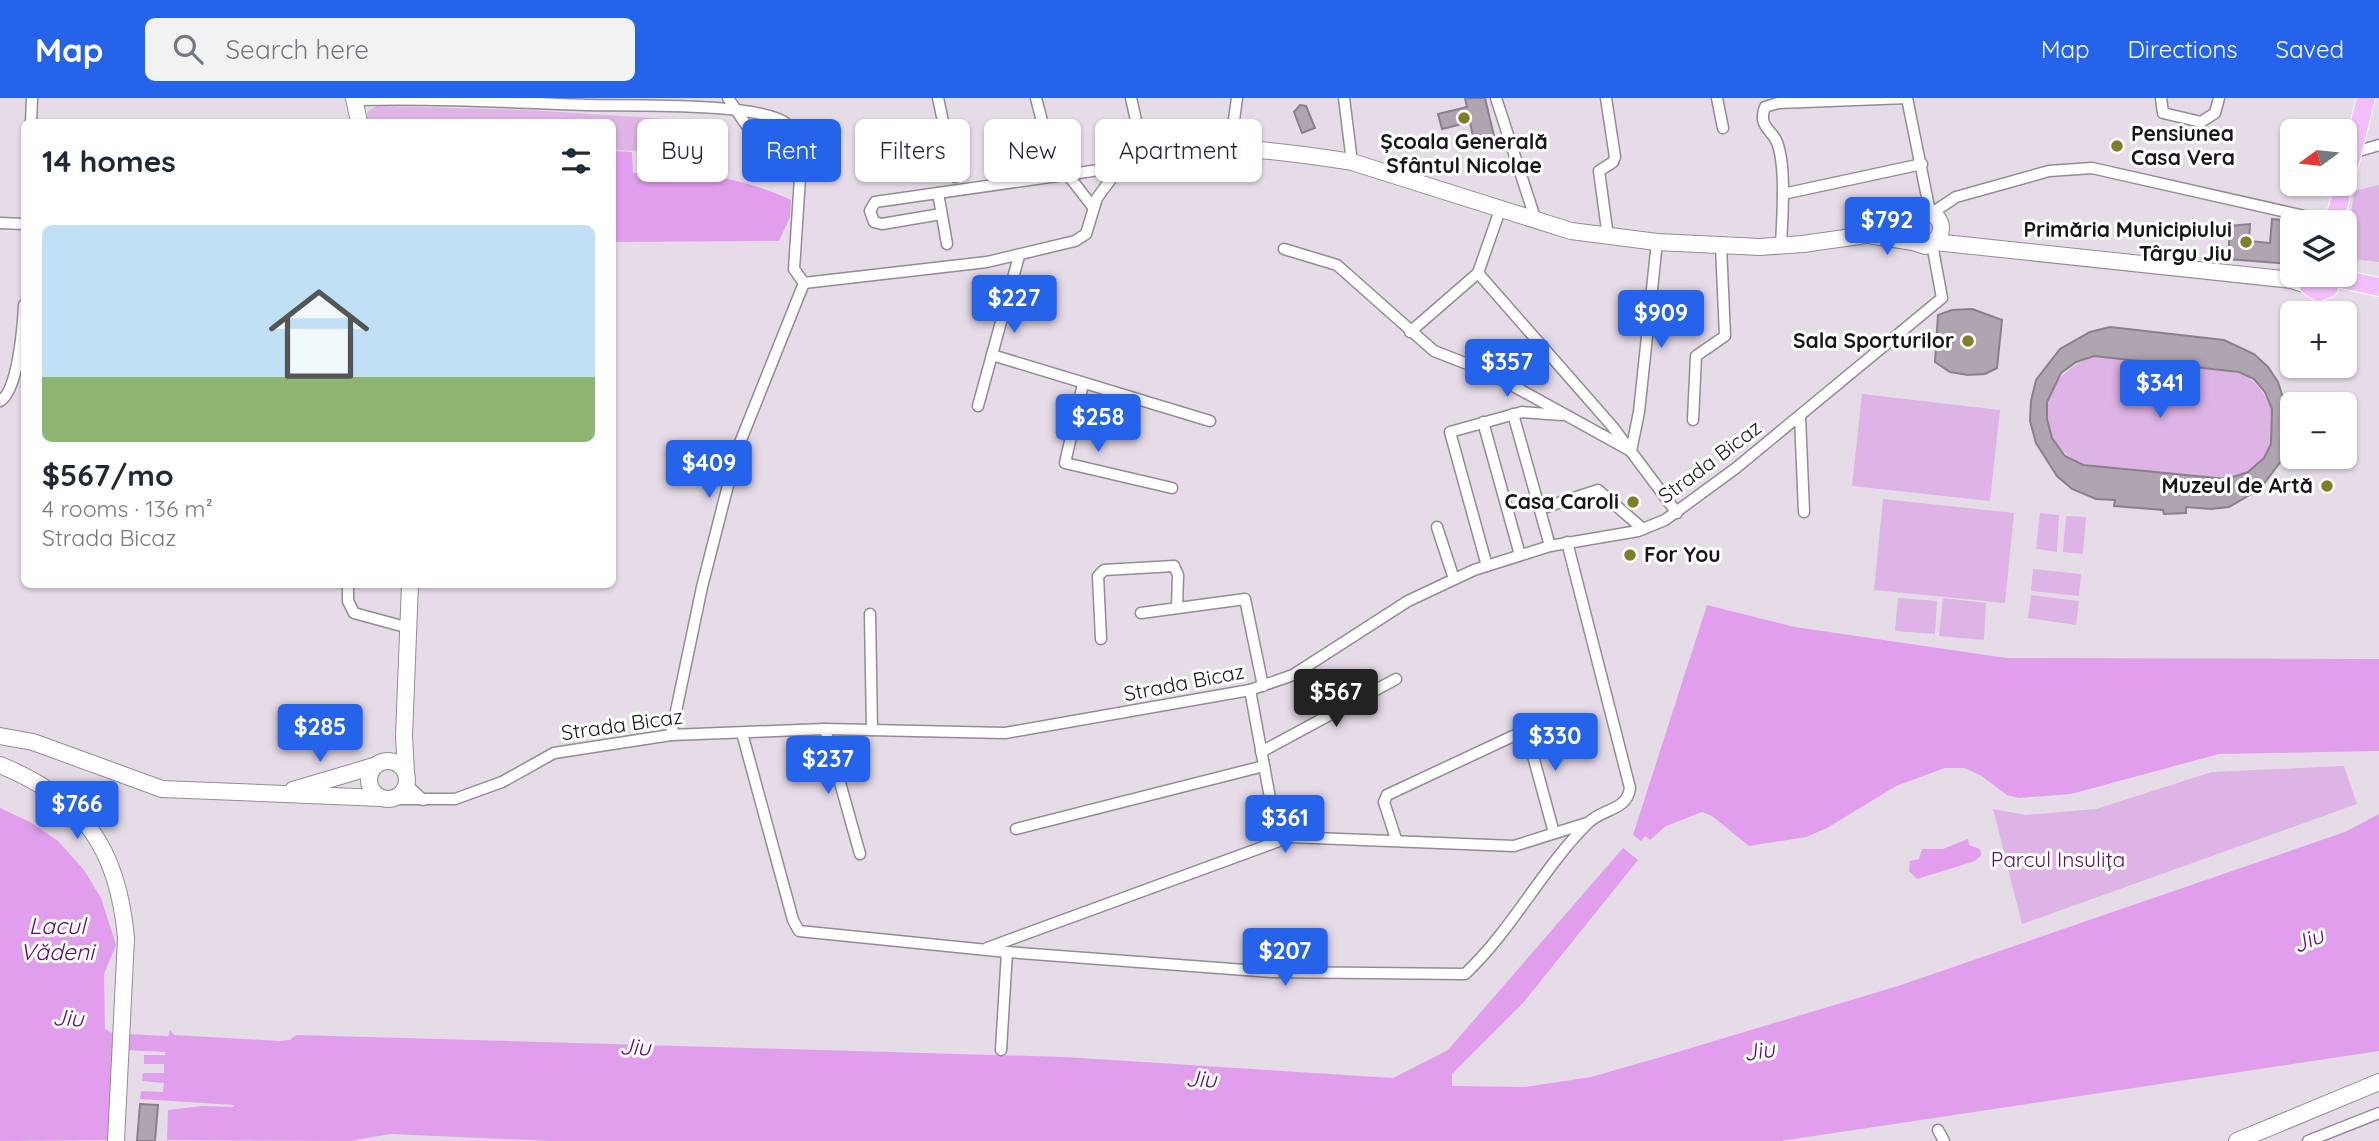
<!DOCTYPE html>
<meta charset="utf-8">
<style>
body{margin:0;font-family:Quicksand,sans-serif;background:#f2f2f3;color:#1f2937;height:100vh;display:flex;flex-direction:column;font-size:26px;white-space:nowrap}
*{box-sizing:border-box;margin:0}
p{font-size:23px;color:#747a83}
.icon{flex:none;width:38px;height:38px;fill:none;stroke:currentColor;stroke-width:2;stroke-linecap:round;stroke-linejoin:round}
.map{position:relative;flex:1;overflow:hidden}
.side{position:absolute;left:21px;top:21px;width:595px;height:469px;display:flex;flex-direction:column;background:#fff;border-radius:10px;box-shadow:0 2px 5px #0004}
.side>*{flex:none}
.top-card{position:absolute;left:637px;top:21px;width:665px;height:63px;display:flex;gap:14px}
.needle{width:46px;rotate:255deg}
.buttons{position:absolute;left:2280px;top:21px;display:grid;gap:14px}
.buttons a{display:grid;place-items:center;width:77px;height:77px;border-radius:10px;background:#fff;box-shadow:0 2px 5px #0004;font-size:35px}
.price{position:absolute;translate:-50% -60px;padding:0 16px;border-radius:7px;background:#2563eb;color:#fff;font-size:23px;line-height:46px;filter:drop-shadow(0 2px 4px #0008)}
.price::after{content:'';position:absolute;left:50%;top:42px;width:21px;height:16px;margin-left:-10px;background:inherit;clip-path:polygon(0 0,100% 0,50% 100%)}
.price.current{background:#222;color:#fff}
ul{padding:0;list-style:none}
li{display:grid;align-content:center;gap:14px;height:371px;padding:0 21px}
li span{display:grid;place-items:center;height:217px;border-radius:10px;color:#555}
li>.icon{margin-inline-start:auto}
span .icon{width:126px;height:126px;fill:#fffc;stroke-width:1}
li b{font-size:30px}
h2{display:flex;justify-content:space-between;align-items:center;height:84px;padding:0 21px;font-size:30px}
.chip{padding:0 24px;border-radius:10px;background:#fff;box-shadow:0 2px 5px #0004;font-size:24px;line-height:63px}
.chip.current{background:#2563eb;color:#fff}
header{display:flex;align-items:center;gap:42px;box-sizing:border-box;height:98px;padding:0 35px;background:#2563eb;color:#fff}
header strong{font-size:33px}
nav{display:flex;gap:38px;margin-inline-start:auto;font-size:24px}
.search{width:490px;height:63px;background:#f2f2f3;display:flex;align-items:center;gap:18px;box-sizing:border-box;padding:0 24px;border-radius:10px;color:#747a83;font-size:26px}
.map>svg:first-child{display:block}
.green{fill:#deb3e6}
.water{fill:#e09eec}
.lines{fill:none;stroke-linecap:round;stroke-linejoin:round}
.river{stroke:#e09eec;stroke-width:16}
.building{fill:#afa5b1;stroke:#89808b;stroke-width:2;fill-rule:evenodd}
.street-casing{stroke:#958b96;stroke-width:13}
.secondary-casing{stroke:#958b96;stroke-width:18}
.primary-casing{stroke:#fff;stroke-width:20}
.street{stroke:#fff;stroke-width:10}
.secondary{stroke:#fff;stroke-width:16}
.primary{stroke:#f2befc;stroke-width:18}
.poi-dot{fill:#7d8029;stroke:#fff;stroke-width:2.5}
.labels{text-anchor:middle;stroke-width:6;stroke-linejoin:round;paint-order:stroke}
.poi-label{font-size:21px;font-weight:bold;fill:#19151a;stroke:#fff;text-anchor:end}
.street-label{font-size:21px;fill:#19151a;stroke:#fff}
.park-label{font-size:21px;fill:#5f0b6d;stroke:#fff}
.water-label{font-size:23px;font-style:italic;fill:#5e096c;stroke:#fff}
</style>
<header>
<strong>Map</strong>
<div class="search"><svg class="icon" aria-label="search" viewBox="0 0 24 24"><circle cx="10" cy="10" r="6"/><path d="M15 15l6 6"/></svg>Search here</div>
<nav><a>Map</a><a>Directions</a><a>Saved</a></nav>
</header>
<div class="map">
<svg width="2379" height="1043" viewBox="0 0 2379 1043">
<rect width="100%" height="100%" fill="#e6dce8"/>
<!-- green -->
<g class="green">
<path d="M377 8 528 12 683 22 682 35 638 34V53L613 52 612 24H365L368 13Z"/>
<path d="M2379 87V164L2345 160 2354 93Z"/>
<path d="M2094 258 2239 274C2277 293 2290 349 2248 374 2242 378 2234 379 2227 381L2083 367C2027 338 2038 278 2094 258Z"/>
<path d="M1862 296 2000 312 1990 403 1852 388Z"/>
<path d="M1883 401 2014 415 2005 505 1874 492Z"/>
<path d="M2040 415 2059 417 2057 454 2036 451Z"/>
<path d="M2066 418 2086 419 2083 456 2063 454Z"/>
<path d="M2033 471 2081 476 2079 498 2031 493Z"/>
<path d="M2031 497 2079 503 2076 527 2028 520Z"/>
<path d="M1898 500 1937 503 1935 536 1895 533Z"/>
<path d="M1943 500 1986 505 1984 542 1939 538Z"/>
<path d="M2344 668 2357 706 2022 826 1993 711 2026 717 2096 711 2212 674Z"/>
</g>
<!-- water -->
<g class="water">
<path d="M613 53 632 54 633 75C699 77 729 74 791 102L790 119 779 143 613 144Z"/>
<path d="M1707 507 1795 529 2006 560 2379 561V653L2219 656 2071 696 2019 700 2007 697 1980 677 1964 670H1945L1896 688 1827 730 1806 739 1749 748 1712 718 1702 714 1666 728 1650 742 1645 738 1641 743 1633 737Z"/>
<path d="M0 710 30 724 58 743 84 772 101 800 116 847 104 876 105 931 114 936 108 1042 0 1043Z"/>
<path d="M2379 716V953L1781 1043H552L390 1036 351 1043 167 1042 168 1012 203 1008 233 1009 234 1007 140 1001 141 993 163 994 164 985 142 983 143 975H164V966H144V957H165L166 950 144 949V939L168 940 170 932 174 937 279 943 290 942 296 937 1065 959 1393 980 1448 952 1623 750 1638 762 1523 905 1452 976V988L1525 989 1591 979 1661 959 1898 888 2345 734Z"/>
<path d="M1968 741 1969 747 1980 751 1981 757 1975 763 1917 781 1909 773 1910 763 1919 761 1922 751H1943Z"/>
</g>
<g class="lines">
<!-- river -->
<path class="river" d="M107 943 165 946"/>
</g>
<!-- building -->
<g class="building">
<path d="M1465 0H1485L1494 38 1474 43 1470 24 1442 31 1438 16 1467 9Z"/>
<path d="M1300 7 1306 8 1315 30 1302 35 1294 14Z"/>
<path d="M2272 121 2292 123 2291 166 2228 161 2230 128 2250 126 2249 143 2270 145Z"/>
<path d="M1972 211 2002 222 1997 270 1985 276 1968 277 1950 274 1935 264 1938 217 1952 212Z"/>
<path d="M2110 229 2224 242 2254 256 2268 269 2278 284 2290 322 2288 344 2281 363 2260 391 2229 409 2211 411 2186 409V415L2164 416 2163 412 2114 408 2115 402 2096 401 2072 391 2057 378 2036 345 2030 323 2031 303 2036 282 2060 251 2090 234ZM2094 258 2239 274 2254 281 2265 294 2272 311 2271 346 2264 360 2248 374 2227 381 2083 367 2065 358 2052 340 2047 321V304L2061 275 2076 264Z"/>
<path d="M140 1006 158 1007 155 1043H137Z"/>
</g>
<g class="lines">
<defs>
<g id="street">
<path d="M728 0 751 34 795 47"/>
<path d="M938 0 955 79"/>
<path d="M1036 0 1050 54 1093 109"/>
<path d="M1131 0 1144 58"/>
<path d="M1344 0 1352 64"/>
<path d="M1496 0 1536 123"/>
<path d="M1606 0 1615 59 1613 64 1599 73 1608 139"/>
<path d="M1717 0 1723 30"/>
<path d="M1907 0 1930 114"/>
<path d="M2161 0 2163 15 2201 24 2215 15 2219 0"/>
<path d="M355 2C432 0 509 4 586 7 624 8 762 4 787 26L797 57 800 80 794 171 804 185 987 164 1075 143 1086 136 1097 100 1120 69 875 104 870 113 874 124 882 126 941 116"/>
<path d="M31 24 32 0"/>
<path d="M1230 51 1237 0"/>
<path d="M2352 55 2379 47"/>
<path d="M938 95 947 146"/>
<path d="M1783 96 1922 66"/>
<path d="M1932 115 1956 99 2049 73 2092 70 2331 124"/>
<path d="M0 125 24 126"/>
<path d="M1781 148C1782 121 1787 66 1776 42 1770 31 1758 27 1765 9L1778 5 1907 0"/>
<path d="M1284 151 1337 167 1434 253 1488 274 1631 353 1639 314 1657 144"/>
<path d="M1478 175 1612 328 1677 415"/>
<path d="M1410 234 1478 175 1500 112"/>
<path d="M992 257 1210 323"/>
<path d="M1083 286 1065 365 1172 390"/>
<path d="M0 303C18 293 23 228 24 207"/>
<path d="M978 308 1019 158"/>
<path d="M1513 316 1550 448"/>
<path d="M1800 318 1804 414"/>
<path d="M1693 322 1696 258 1725 238 1721 148"/>
<path d="M1483 324 1520 457"/>
<path d="M1540 411 1598 392 1643 431"/>
<path d="M1437 429 1454 481"/>
<path d="M1487 468 1450 334 1522 314 1562 317"/>
<path d="M348 486V503L354 515 409 530"/>
<path d="M1141 515 1245 501 1263 588"/>
<path d="M870 516 872 632"/>
<path d="M1101 541 1098 478 1104 472 1174 468 1178 477 1177 509"/>
<path d="M1250 592 1278 743"/>
<path d="M825 631 860 756"/>
<path d="M742 635 793 822 799 833 1007 854 1272 874 1465 876C1512 832 1542 771 1588 725 1603 710 1627 713 1630 690L1567 444"/>
<path d="M671 637 702 489 737 352 804 185"/>
<path d="M1261 654 1396 581"/>
<path d="M406 686 423 702"/>
<path d="M392 701H455L502 684 554 655 671 637 825 631 1005 635 1250 592 1293 577 1408 503 1474 472 1550 448 1638 433 1665 422 1736 370 1942 200 1932 146"/>
<path d="M1016 731 1264 668"/>
<path d="M1396 741 1384 704 1387 697 1526 632 1554 735"/>
<path d="M987 850 1290 739 1514 748 1587 725"/>
<path d="M1001 952 1007 854"/>
<path d="M1938 1032 1944 1043"/>
<path d="M2308 1043 2379 1015"/>
</g>
<g id="secondary">
<path d="M354 0 359 24"/>
<path d="M1120 69C1178 36 1288 54 1352 64L1571 133 1657 144 1760 149 1803 146 1866 137 1924 113C1946 117 1947 142 1925 148L1913 144 1906 132 1910 120"/>
<path d="M1869 137 1913 144"/>
<path d="M1935 144 2292 182 2309 188"/>
<path d="M0 638 33 644 162 691 381 700"/>
<circle cx="388" cy="682" r="19"/>
<path d="M0 667C84 701 118 751 126 840L116 1043"/>
<path d="M406 675 404 638 410 486"/>
<path d="M293 692 374 668"/>
<path d="M2237 1043 2379 984"/>
</g>
<g id="primary">
<path d="M2345 84 2366 0"/>
<path d="M2334 124 2344 86"/>
<path d="M2308 177 2309 188 2319 194 2329 190 2331 177"/>
<path d="M2332 179 2379 189"/>
</g>
</defs>
<!-- street casing -->
<use href="#street" class="street-casing"/>
<!-- secondary casing -->
<use href="#secondary" class="secondary-casing"/>
<!-- primary casing -->
<use href="#primary" class="primary-casing"/>
<!-- street -->
<use href="#street" class="street"/>
<!-- secondary -->
<use href="#secondary" class="secondary"/>
<!-- primary -->
<use href="#primary" class="primary"/>
</g>
<!-- markers -->
<g class="poi-dot">
<circle cx="1464" cy="20" r="7"/>
<circle cx="2117" cy="48" r="7"/>
<circle cx="2246" cy="144" r="7"/>
<circle cx="1968" cy="243" r="7"/>
<circle cx="2327" cy="388" r="7"/>
<circle cx="1633" cy="404" r="7"/>
<circle cx="1630" cy="457" r="7"/>
</g>
<g class="labels">
<!-- poi labels -->
<g class="poi-label">
<text x="2131" y="43" text-anchor="start">Pensiunea<tspan x="2131" dy="24">Casa Vera</tspan></text>
<text x="1464" y="51" text-anchor="middle">Școala Generală<tspan x="1464" dy="24">Sfântul Nicolae</tspan></text>
<text x="2232" y="139">Primăria Municipiului<tspan x="2232" dy="24">Târgu Jiu</tspan></text>
<text x="1954" y="250">Sala Sporturilor</text>
<text x="2313" y="395">Muzeul de Artă</text>
<text x="1619" y="411">Casa Caroli</text>
<text x="1644" y="464" text-anchor="start">For You</text>
</g>
<!-- street labels -->
<g class="street-label">
<text transform="translate(1710 364) rotate(-37)" y="7">Strada Bicaz</text>
<text transform="translate(1184 585) rotate(-11)" y="7">Strada Bicaz</text>
<text transform="translate(622 627) rotate(-8)" y="7">Strada Bicaz</text>
</g>
<!-- park labels -->
<g class="park-label">
<text x="2058" y="769">Parcul Insulița</text>
</g>
<!-- water labels -->
<g class="water-label">
<text x="57" y="836">Lacul<tspan x="57" dy="26">Vădeni</tspan></text>
<text transform="translate(2308 842) rotate(-23)" y="8">Jiu</text>
<text transform="translate(68 920) rotate(3)" y="8">Jiu</text>
<text transform="translate(635 949) rotate(3)" y="8">Jiu</text>
<text transform="translate(1759 953) rotate(-9)" y="8">Jiu</text>
<text transform="translate(1201 981) rotate(3)" y="8">Jiu</text>
</g>
</g>
</svg>
<div class="buttons">
<a><svg class="needle" viewBox="-14 -14 28 28"><path d="M0-13l5 13h-10z" fill="#e53935"/><path d="M0 13l5-13h-10z" fill="#747a83"/></svg></a>
<a><svg class="icon" aria-label="layers" viewBox="0 0 24 24"><path d="M12 4l9 5-9 5-9-5zM3 14l9 5 9-5"/></svg></a>
<a>+</a>
<a>−</a>
</div>
<b class="price" style="left:1887px;top:159px">$792</b>
<b class="price" style="left:1014px;top:237px">$227</b>
<b class="price" style="left:1661px;top:252px">$909</b>
<b class="price" style="left:1507px;top:301px">$357</b>
<b class="price" style="left:2160px;top:322px">$341</b>
<b class="price" style="left:1098px;top:356px">$258</b>
<b class="price" style="left:709px;top:402px">$409</b>
<b class="price current" style="left:1336px;top:631px">$567</b>
<b class="price" style="left:320px;top:666px">$285</b>
<b class="price" style="left:1555px;top:675px">$330</b>
<b class="price" style="left:828px;top:698px">$237</b>
<b class="price" style="left:77px;top:743px">$766</b>
<b class="price" style="left:1285px;top:757px">$361</b>
<b class="price" style="left:1285px;top:890px">$207</b>
<div class="top-card">
<a class="chip">Buy</a>
<a class="chip current">Rent</a>
<a class="chip">Filters</a>
<a class="chip">New</a>
<a class="chip">Apartment</a>
</div>
<section class="side">
<h2>14 homes<svg class="icon" aria-label="filters" viewBox="0 0 24 24"><path d="M4 7h16M4 17h16"/><circle cx="9" cy="7" r="2"/><circle cx="15" cy="17" r="2"/></svg></h2>
<ul>
<li><span style="background:linear-gradient(#bfe0f5 70%,#8fb573 0)"><svg class="icon" aria-label="home" viewBox="0 0 24 24"><path d="M3 11l9-7 9 7M6 9v11h12V9"/></svg></span><div><b>$567/mo</b><p>4 rooms · 136 m²</p><p>Strada Bicaz</p></div></li>
</ul>
</section>
</div>
